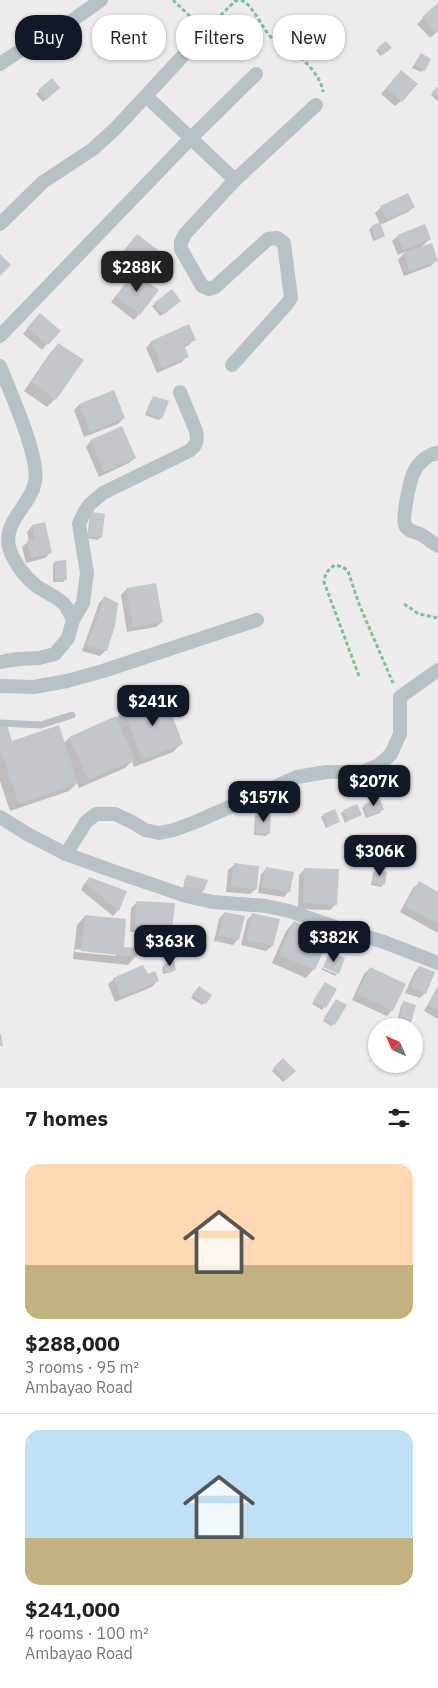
<!DOCTYPE html>
<meta charset="utf-8">
<style>
body{margin:0;font-family:"IBM Plex Sans",sans-serif;background:#f2f2f2;color:#222;height:100vh;display:flex;flex-direction:column;font-size:19px;white-space:nowrap}
*{box-sizing:border-box;margin:0}
p{font-size:16px;color:#767676}
.icon{flex:none;width:28px;height:28px;fill:none;stroke:currentColor;stroke-width:2;stroke-linecap:round;stroke-linejoin:round}
.map{position:relative;height:1088px;overflow:hidden}
.details{display:flex;flex-direction:column;background:#fff;flex:1}
.details>*{flex:none}
.guide{position:absolute;left:15px;top:15px;width:409px;height:45px;display:flex;gap:10px}
.needle{width:32px;rotate:315deg}
.buttons{position:absolute;left:368px;top:1018px;display:grid;gap:10px}
.buttons a{display:grid;place-items:center;width:55px;height:55px;border-radius:50%;background:#fff;box-shadow:0 1px 4px #0004;font-size:25px}
.price{position:absolute;translate:-50% -42px;padding:0 11px;border-radius:10px;background:#111827;color:#fff;font-size:16px;line-height:32px;filter:drop-shadow(0 1px 2px #0008)}
.price::after{content:'';position:absolute;left:50%;top:30px;width:15px;height:11px;margin-left:-8px;background:inherit;clip-path:polygon(0 0,100% 0,50% 100%)}
.price.on{background:#222;color:#fff}
ul{padding:0;list-style:none}
li{display:grid;align-content:center;gap:10px;height:265px;padding:0 25px}
li+li{border-top:1px solid #e0e0e0}
li span{display:grid;place-items:center;height:155px;border-radius:15px;color:#555}
li>.icon{margin-inline-start:auto}
span .icon{width:90px;height:90px;fill:#fffc;stroke-width:1}
li b{font-size:21px}
h2{display:flex;justify-content:space-between;align-items:center;height:60px;padding:0 25px;font-size:21px}
.tag{padding:0 18px;border-radius:20px;background:#fff;box-shadow:0 1px 4px #0004;font-size:18px;line-height:45px}
.tag.on{background:#111827;color:#fff}
.map>svg:first-child{display:block}
.shadow{fill:#0003;fill-rule:evenodd}
.building{fill:#c2c7cb}
.lines{fill:none;stroke-linecap:round;stroke-linejoin:round}
.path{stroke:#77c594;stroke-width:3;stroke-dasharray:4 2.5;stroke-linecap:butt}
.service{stroke:#b7c2c7;stroke-width:7}
.minor{stroke:#b7c2c7;stroke-width:14}
</style>
<div class="map">
<svg width="438" height="1088" viewBox="0 0 438 1088">
<rect width="100%" height="100%" fill="#eeebec"/>
<!-- shadow -->
<g class="shadow">
<path d="M438 4V31L430 38 417 24Z"/>
<path d="M379 48 388 51 380 56 376 50Z"/>
<path d="M421 54 424 70 421 72 412 68Z"/>
<path d="M396 77 401 101 395 106 381 94Z"/>
<path d="M52 80 58 88 43 102 36 94Z"/>
<path d="M438 87V100L437 101 431 95Z"/>
<path d="M381 207H414L408 212 380 225 384 236 381 238 373 241 369 229 380 224 375 213Z"/>
<path d="M398 236 430 239 420 248 437 260 431 266 404 276 398 260 406 251 398 255 392 241Z"/>
<path d="M132 241 156 270 150 276 142 269 136 275 139 314 134 320 111 302 134 273 117 260Z"/>
<path d="M155 304H177L160 316 152 306Z"/>
<path d="M34 320 47 344 42 350 23 334Z"/>
<path d="M188 326 194 339 189 345 183 348 187 356 182 362 157 373 146 348 151 342Z"/>
<path d="M59 344 55 399 47 407 24 391 50 353Z"/>
<path d="M154 397 161 418 159 420 145 415 151 400Z"/>
<path d="M79 405 124 418 118 424 84 437 74 410Z"/>
<path d="M91 441 135 458 129 463 99 477 86 447Z"/>
<path d="M92 514 100 537 98 540 87 538 90 516Z"/>
<path d="M32 526 51 552 45 558 26 563 22 547 29 541 27 532Z"/>
<path d="M55 562 65 580 63 582H53V564Z"/>
<path d="M127 589 162 622 156 627 127 632 121 595Z"/>
<path d="M104 598 106 650 100 656 82 651 99 603Z"/>
<path d="M164 695 181 744 173 752 134 767 132 761 125 768 79 788 77 783 69 791 10 811 0 781V729L12 743H64L69 738 116 718 124 710Z"/>
<path d="M356 805 360 815 345 823 341 813Z"/>
<path d="M365 805 382 810 380 813 366 818 362 808Z"/>
<path d="M258 812 268 833 266 836 254 835 255 815Z"/>
<path d="M324 815 338 822 326 828 321 817Z"/>
<path d="M234 865 256 889 250 894 226 892 228 870Z"/>
<path d="M266 869 289 891 284 897 258 893 261 874Z"/>
<path d="M305 869 336 904 330 910 298 909 299 875Z"/>
<path d="M376 871 386 873 383 885 381 887 371 885 373 873Z"/>
<path d="M188 876 203 891 201 893 183 888 185 879Z"/>
<path d="M89 878 126 892 118 910 113 916 81 890 84 884Z"/>
<path d="M419 883 438 893V933L400 912 413 888Z"/>
<path d="M137 902 171 929 166 935 130 932 131 908Z"/>
<path d="M224 913 238 939 233 945 214 941 219 919Z"/>
<path d="M253 914 272 946 266 951 241 945 247 920Z"/>
<path d="M85 916 122 948 136 956 128 965 73 959 77 925ZM75 949 116 954V956L75 952Z"/>
<path d="M294 922 314 969 306 978 272 963 286 931Z"/>
<path d="M164 965 175 970 172 972 163 974 162 968Z"/>
<path d="M419 967 425 993 420 998 405 993 414 973Z"/>
<path d="M322 968 337 974 335 976 321 969Z"/>
<path d="M370 968 392 1010 387 1016 352 1000 364 974Z"/>
<path d="M147 976 157 981 152 987 115 1002 108 984 114 979Z"/>
<path d="M325 983 336 989 322 1010 312 1004Z"/>
<path d="M438 986V1019L424 1011Z"/>
<path d="M196 990 205 1003 202 1005 191 998Z"/>
<path d="M334 1003V1024L331 1026 323 1021Z"/>
<path d="M404 1003 410 1022 408 1025 397 1022 401 1005Z"/>
<path d="M283 1060 294 1071 283 1082 272 1071Z"/>
</g>
<!-- building -->
<g class="building">
<path d="M438 3V32L436 33 422 17Z"/>
<path d="M386 41 392 48 383 55 378 47Z"/>
<path d="M421 53 431 59 425 71 414 65Z"/>
<path d="M401 70 418 84 402 102 386 88Z"/>
<path d="M52 78 60 88 46 100 38 90Z"/>
<path d="M438 86V97L432 92Z"/>
<path d="M408 193 415 207 387 220 380 206Z"/>
<path d="M380 222 385 236 375 239 371 226Z"/>
<path d="M425 224 431 239 403 250 397 235Z"/>
<path d="M137 234 167 257 156 271 147 264 143 270 121 254Z"/>
<path d="M432 243 438 261 410 271 403 253Z"/>
<path d="M0 254 11 265 0 276Z"/>
<path d="M134 272 159 290 140 315 116 296Z"/>
<path d="M172 289 181 301 163 315 154 303Z"/>
<path d="M40 313 61 331 48 345 27 328Z"/>
<path d="M189 324 196 340 184 345 189 357 162 368 151 341Z"/>
<path d="M58 343 84 360 56 400 31 382Z"/>
<path d="M114 390 125 418 90 432 79 404Z"/>
<path d="M153 396 169 401 162 419 147 413Z"/>
<path d="M122 426 136 458 104 472 90 440Z"/>
<path d="M92 512 105 514 102 538 88 536Z"/>
<path d="M45 522 52 553 31 558 27 540 35 539 32 525Z"/>
<path d="M66 560 67 580H55V561Z"/>
<path d="M156 583 163 622 133 627 126 588Z"/>
<path d="M104 596 118 603 115 626 107 651 86 646 96 622Z"/>
<path d="M164 694 183 744 142 760 124 709Z"/>
<path d="M116 716 135 760 88 780 69 737Z"/>
<path d="M7 725 12 741 59 725 78 783 19 804 0 750V727Z"/>
<path d="M380 799 384 810 368 816 364 804Z"/>
<path d="M357 804 362 815 348 821 343 810Z"/>
<path d="M335 809 340 822 328 827 323 814Z"/>
<path d="M257 811 271 812 270 834 256 833Z"/>
<path d="M234 863 259 866 257 889 231 887Z"/>
<path d="M266 867 294 872 290 892 262 887Z"/>
<path d="M304 868 339 869 337 905 303 903Z"/>
<path d="M375 869 387 872 385 885 373 883Z"/>
<path d="M187 875 208 880 204 891 184 886Z"/>
<path d="M89 877 127 891 119 911 86 884Z"/>
<path d="M419 881 438 892V924L405 906Z"/>
<path d="M136 901 175 903 172 930 135 927Z"/>
<path d="M224 912 245 916 239 940 219 936Z"/>
<path d="M252 913 280 919 273 946 246 940Z"/>
<path d="M85 915 126 919 124 947 138 948 137 957 81 951Z"/>
<path d="M294 921 330 936 315 970 279 955Z"/>
<path d="M330 951 345 958 339 974 323 967Z"/>
<path d="M174 961 176 970 166 973 164 964Z"/>
<path d="M143 965 148 974 155 971 159 981 121 997 113 978Z"/>
<path d="M419 966 435 972 426 994 410 987Z"/>
<path d="M370 967 406 984 393 1011 357 994Z"/>
<path d="M325 982 337 989 326 1008 313 1001Z"/>
<path d="M199 986 212 995 206 1004 192 995Z"/>
<path d="M438 988V1010L428 1005Z"/>
<path d="M336 999 347 1005 335 1025 324 1018Z"/>
<path d="M403 1001 416 1005 411 1023 399 1020Z"/>
<path d="M0 1034H1L3 1046H0Z"/>
<path d="M283 1058 296 1071 286 1080 273 1068Z"/>
</g>
<g class="lines">
<!-- path -->
<g class="path">
<path d="M173 0 196 22"/>
<path d="M241 0C253 5 261 26 270 36 277 45 288 48 296 54 307 62 322 79 323 92"/>
<path d="M216 20 235 1 240 0"/>
<path d="M404 604 419 614 438 618"/>
<path d="M359 676 324 582C325 573 328 570 335 565L343 567 348 571 359 604 393 683"/>
</g>
<!-- service -->
<path class="service" d="M0 723 41 725 72 715"/>
<!-- minor -->
<g class="minor">
<path d="M0 64 24 48 70 22 101 0"/>
<path d="M146 96 235 180"/>
<path d="M0 224 43 182 93 149 116 128 206 31"/>
<path d="M0 336 191 138 256 74"/>
<path d="M232 365 286 305 291 298 284 243 277 238 268 239 215 287 209 289 202 286 181 249V242L185 234 235 180 316 105"/>
<path d="M0 366C10 392 40 457 35 482 31 505 3 521 9 547 13 561 24 576 35 585 44 592 56 596 64 604 68 608 70 615 73 620L68 638 55 654 39 658 18 659 0 662"/>
<path d="M438 453C428 454 418 463 414 472 410 479 402 518 405 525 408 532 416 532 422 535 427 538 432 543 438 546"/>
<path d="M73 620 83 603 87 573 79 524 84 513 90 504 103 493 189 451C197 445 198 440 196 431L180 392"/>
<path d="M0 686 34 687 67 681 103 671 257 620"/>
<path d="M0 817 29 835 66 854 113 871 186 896 213 902 266 906 289 911 350 932 384 942 438 963"/>
<path d="M66 854 86 822 96 814H115L132 822 145 830 159 833 174 830 198 821 297 777 326 772H362L379 765 391 754 400 734V697L438 670"/>
</g>
</g>
</svg>
<div class="buttons">
<a><svg class="needle" viewBox="-14 -14 28 28"><path d="M0-13l5 13h-10z" fill="#e53935"/><path d="M0 13l5-13h-10z" fill="#767676"/></svg></a>
</div>
<b class="price on" style="left:137px;top:293px">$288K</b>
<b class="price" style="left:153px;top:727px">$241K</b>
<b class="price" style="left:374px;top:807px">$207K</b>
<b class="price" style="left:264px;top:823px">$157K</b>
<b class="price" style="left:380px;top:877px">$306K</b>
<b class="price" style="left:334px;top:963px">$382K</b>
<b class="price" style="left:170px;top:967px">$363K</b>
<div class="guide">
<a class="tag on">Buy</a>
<a class="tag">Rent</a>
<a class="tag">Filters</a>
<a class="tag">New</a>
</div>
</div>
<section class="details">
<h2>7 homes<svg class="icon" aria-label="filters" viewBox="0 0 24 24"><path d="M4 7h16M4 17h16"/><circle cx="9" cy="7" r="2"/><circle cx="15" cy="17" r="2"/></svg></h2>
<ul>
<li><span style="background:linear-gradient(#ffd9b3 65%,#c2b280 0)"><svg class="icon" aria-label="home" viewBox="0 0 24 24"><path d="M3 11l9-7 9 7M6 9v11h12V9"/></svg></span><div><b>$288,000</b><p>3 rooms · 95 m²</p><p>Ambayao Road</p></div></li>
<li><span style="background:linear-gradient(#bfe0f5 70%,#c2b280 0)"><svg class="icon" aria-label="home" viewBox="0 0 24 24"><path d="M3 11l9-7 9 7M6 9v11h12V9"/></svg></span><div><b>$241,000</b><p>4 rooms · 100 m²</p><p>Ambayao Road</p></div></li>
</ul>
</section>
